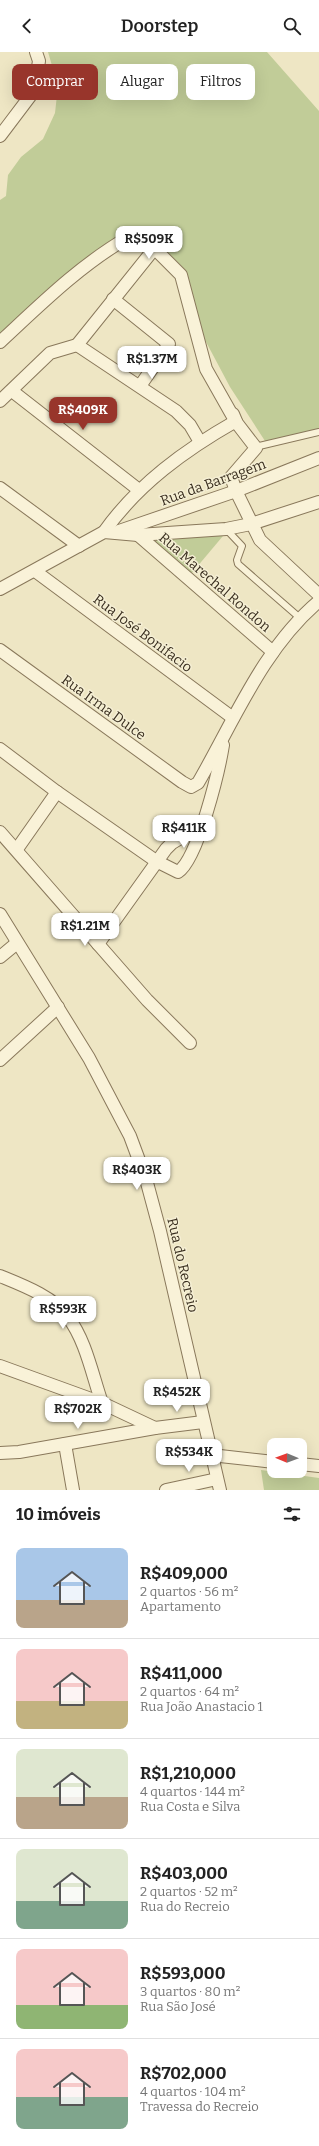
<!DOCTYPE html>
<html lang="pt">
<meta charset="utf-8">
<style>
body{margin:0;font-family:Bitter,serif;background:#f6f6f6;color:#222;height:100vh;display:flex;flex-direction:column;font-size:15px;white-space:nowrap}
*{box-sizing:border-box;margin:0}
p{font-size:13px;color:#767676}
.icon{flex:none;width:22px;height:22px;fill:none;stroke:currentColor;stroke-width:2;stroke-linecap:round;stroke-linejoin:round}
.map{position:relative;height:1438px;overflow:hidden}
.panel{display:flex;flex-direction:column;background:#fff;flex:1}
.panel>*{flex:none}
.banner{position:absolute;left:12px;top:12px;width:295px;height:36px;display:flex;gap:8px}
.needle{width:26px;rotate:271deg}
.buttons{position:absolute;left:267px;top:1386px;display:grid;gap:8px}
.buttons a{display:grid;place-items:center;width:40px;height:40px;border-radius:8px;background:#fff;box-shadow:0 4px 16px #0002;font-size:20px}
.price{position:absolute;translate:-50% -34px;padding:0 9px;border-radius:8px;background:#fff;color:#222;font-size:13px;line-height:26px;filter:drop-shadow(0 1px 2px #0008)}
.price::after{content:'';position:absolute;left:50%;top:24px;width:12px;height:9px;margin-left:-6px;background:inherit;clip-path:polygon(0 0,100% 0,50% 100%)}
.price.current{background:#98352b;color:#fff}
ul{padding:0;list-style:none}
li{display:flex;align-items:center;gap:12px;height:100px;padding:0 16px}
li+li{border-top:1px solid #e0e0e0}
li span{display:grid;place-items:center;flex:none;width:112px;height:80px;border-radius:8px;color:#555}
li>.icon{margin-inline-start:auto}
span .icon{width:48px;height:48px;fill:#fffc;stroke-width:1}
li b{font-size:17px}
h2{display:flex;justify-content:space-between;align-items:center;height:48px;padding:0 16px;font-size:17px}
.tag{padding:0 14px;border-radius:8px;background:#fff;box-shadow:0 4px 16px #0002;font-size:14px;line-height:36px}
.tag.current{background:#98352b;color:#fff}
header{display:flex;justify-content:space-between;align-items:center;height:52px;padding:0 16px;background:#fff;font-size:18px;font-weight:600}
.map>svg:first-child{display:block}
.green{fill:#c1cc98}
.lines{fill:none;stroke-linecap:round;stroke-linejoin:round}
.lane-casing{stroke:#89785b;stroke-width:8}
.street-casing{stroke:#89785b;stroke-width:14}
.lane{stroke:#f9f2d8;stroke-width:6}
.street{stroke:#f9f2d8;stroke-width:12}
.labels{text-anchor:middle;stroke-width:3;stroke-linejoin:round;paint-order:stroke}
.street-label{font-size:14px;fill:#392e1f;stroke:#f5efd4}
</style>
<header><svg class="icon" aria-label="back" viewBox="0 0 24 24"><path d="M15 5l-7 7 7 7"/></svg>Doorstep<svg class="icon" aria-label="search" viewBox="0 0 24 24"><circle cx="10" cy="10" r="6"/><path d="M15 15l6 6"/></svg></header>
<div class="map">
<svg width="319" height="1438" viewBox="0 0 319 1438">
<rect width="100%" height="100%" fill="#eee6c4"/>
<!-- green -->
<g class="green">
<path d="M48 0H267L319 59V377L265 389 230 335 205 288 185 221 127 183 0 283V148L6 144 8 123 21 105 43 87 55 61 58 34Z"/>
<path d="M228 478 191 522 154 492 157 486Z"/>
<path d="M261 1418 319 1426V1438H264Z"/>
</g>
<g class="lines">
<defs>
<g id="lane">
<path d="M255 395 319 380"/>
<path d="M226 477 242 494 237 508 238 512 300 566"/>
</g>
<g id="street">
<path d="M0 84 34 39 39 9 36 0"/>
<path d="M113 247 169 292 140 334"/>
<path d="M0 290C40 253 79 214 127 186L148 190 181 223 206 317 236 370 256 396 231 425 236 439 260 488 319 543"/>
<path d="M77 293 176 359 190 373 200 390"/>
<path d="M77 293 154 197"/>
<path d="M12 339 139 438"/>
<path d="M0 349 50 301 77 293"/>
<path d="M0 436 79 494"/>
<path d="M119 479 236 439 319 406"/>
<path d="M104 480C138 432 185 398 236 369L233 362"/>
<path d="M138 483 273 600"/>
<path d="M35 519 233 666"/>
<path d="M0 537 104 480 138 483 226 477 251 472 319 450"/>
<path d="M0 598 182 730 191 735 198 731C234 669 263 596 319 549"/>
<path d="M0 697 57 740 156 809 178 820C198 807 219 718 223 693"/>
<path d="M0 780 147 948 190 991"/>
<path d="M17 797 57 740"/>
<path d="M0 862 89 1006 130 1084 146 1127 160 1179 220 1438"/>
<path d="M98 892 166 797 172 791 202 773"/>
<path d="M0 905 17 891"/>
<path d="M0 1008 58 955"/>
<path d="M0 1224C22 1233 54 1245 68 1265 86 1289 92 1322 102 1351"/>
<path d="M0 1314 102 1351 155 1376"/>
<path d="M65 1392 73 1438"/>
<path d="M0 1401 19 1400 155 1376 203 1370"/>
<path d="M211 1403 274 1410"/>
<path d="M300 1412 319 1414"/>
<path d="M166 1438 217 1427"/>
</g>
</defs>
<!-- lane casing -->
<use href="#lane" class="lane-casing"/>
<!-- street casing -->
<use href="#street" class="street-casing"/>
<!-- lane -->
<use href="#lane" class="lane"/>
<!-- street -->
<use href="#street" class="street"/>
</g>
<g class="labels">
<!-- street labels -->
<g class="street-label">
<text transform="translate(213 430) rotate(-20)" y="5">Rua da Barragem</text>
<text transform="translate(215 530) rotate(41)" y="5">Rua Marechal Rondon</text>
<text transform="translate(143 581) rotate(37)" y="5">Rua José Bonifacio</text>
<text transform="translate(104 655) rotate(36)" y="5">Rua Irma Dulce</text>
<text transform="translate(183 1213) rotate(77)" y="5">Rua do Recreio</text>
</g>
</g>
</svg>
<div class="buttons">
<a><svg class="needle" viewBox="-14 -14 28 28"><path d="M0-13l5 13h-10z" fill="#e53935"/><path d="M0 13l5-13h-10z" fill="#767676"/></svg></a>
</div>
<b class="price" style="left:149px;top:208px">R$509K</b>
<b class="price" style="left:152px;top:328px">R$1.37M</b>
<b class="price current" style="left:83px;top:379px">R$409K</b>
<b class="price" style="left:184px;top:797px">R$411K</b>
<b class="price" style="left:85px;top:895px">R$1.21M</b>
<b class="price" style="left:137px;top:1139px">R$403K</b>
<b class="price" style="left:63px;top:1278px">R$593K</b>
<b class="price" style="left:177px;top:1361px">R$452K</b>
<b class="price" style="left:78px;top:1378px">R$702K</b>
<b class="price" style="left:189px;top:1421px">R$534K</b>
<div class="banner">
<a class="tag current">Comprar</a>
<a class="tag">Alugar</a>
<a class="tag">Filtros</a>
</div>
</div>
<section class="panel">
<h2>10 imóveis<svg class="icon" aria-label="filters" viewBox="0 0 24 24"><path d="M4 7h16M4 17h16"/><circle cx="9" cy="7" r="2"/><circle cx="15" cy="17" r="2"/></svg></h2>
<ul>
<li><span style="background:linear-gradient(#a9c7e8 65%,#b9a48a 0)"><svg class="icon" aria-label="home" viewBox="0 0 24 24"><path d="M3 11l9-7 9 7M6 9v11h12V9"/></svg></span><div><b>R$409,000</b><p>2 quartos · 56 m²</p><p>Apartamento</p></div></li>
<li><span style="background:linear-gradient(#f6c9c9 65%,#c2b280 0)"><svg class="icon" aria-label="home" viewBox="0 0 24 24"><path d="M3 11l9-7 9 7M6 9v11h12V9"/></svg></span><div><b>R$411,000</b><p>2 quartos · 64 m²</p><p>Rua João Anastacio 1</p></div></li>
<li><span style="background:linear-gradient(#dfe7d0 60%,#b9a48a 0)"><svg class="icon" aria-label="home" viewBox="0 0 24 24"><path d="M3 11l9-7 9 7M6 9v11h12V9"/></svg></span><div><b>R$1,210,000</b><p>4 quartos · 144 m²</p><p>Rua Costa e Silva</p></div></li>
<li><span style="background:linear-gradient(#dfe7d0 65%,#7fa58c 0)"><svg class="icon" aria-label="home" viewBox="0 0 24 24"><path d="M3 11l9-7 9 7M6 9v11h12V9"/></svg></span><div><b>R$403,000</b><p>2 quartos · 52 m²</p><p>Rua do Recreio</p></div></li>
<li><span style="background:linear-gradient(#f6c9c9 70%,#8fb573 0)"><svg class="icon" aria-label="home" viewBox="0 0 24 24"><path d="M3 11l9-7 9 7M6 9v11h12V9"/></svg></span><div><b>R$593,000</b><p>3 quartos · 80 m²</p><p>Rua São José</p></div></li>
<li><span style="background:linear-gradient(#f6c9c9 60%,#7fa58c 0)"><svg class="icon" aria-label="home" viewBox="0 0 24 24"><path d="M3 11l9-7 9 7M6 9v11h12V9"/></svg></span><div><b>R$702,000</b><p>4 quartos · 104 m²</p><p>Travessa do Recreio</p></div></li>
</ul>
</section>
